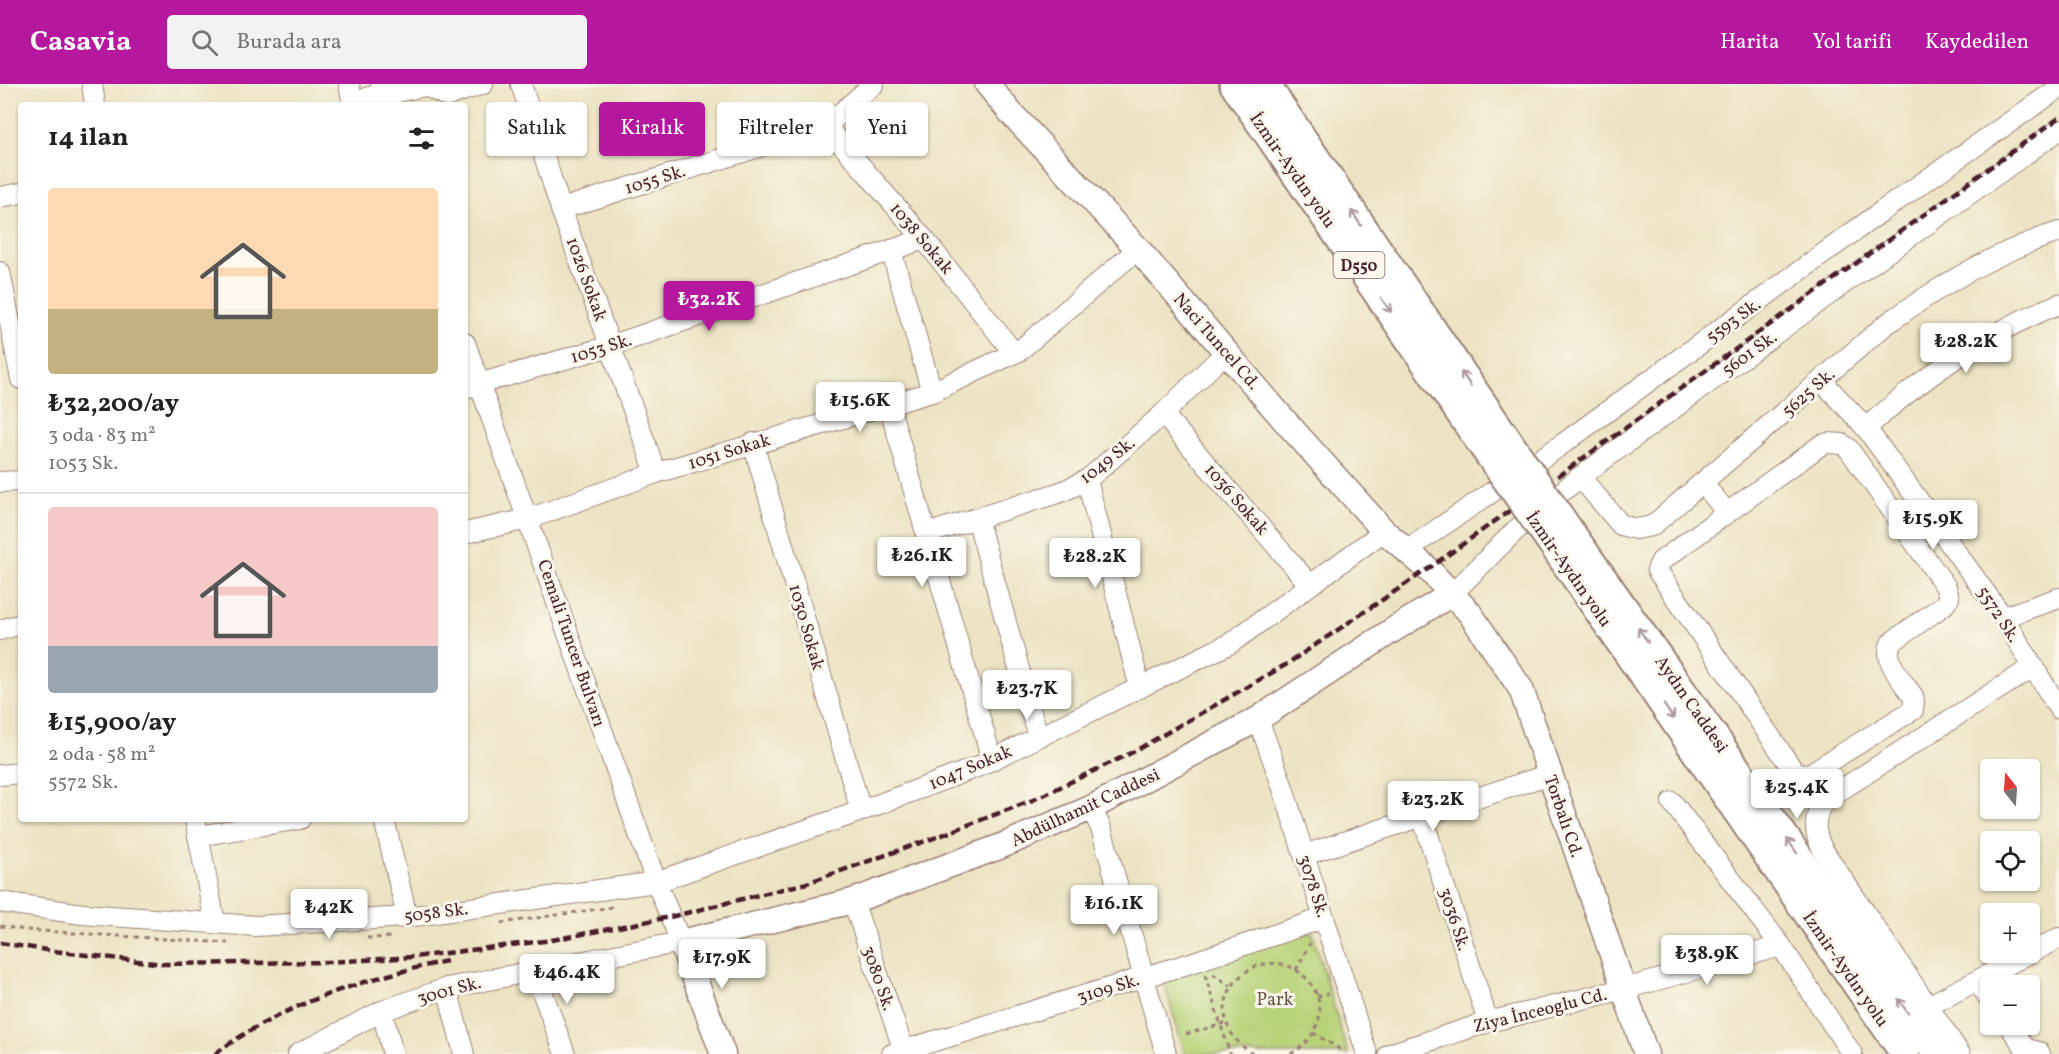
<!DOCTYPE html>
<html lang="tr">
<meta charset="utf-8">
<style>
body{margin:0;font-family:Vollkorn,serif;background:#f2f2f2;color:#222;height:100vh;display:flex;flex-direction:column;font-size:22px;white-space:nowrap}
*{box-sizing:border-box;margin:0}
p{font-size:20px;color:#767676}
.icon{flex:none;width:33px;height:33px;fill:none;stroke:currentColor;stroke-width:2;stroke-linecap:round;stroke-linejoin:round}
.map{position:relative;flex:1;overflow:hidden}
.drawer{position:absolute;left:18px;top:18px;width:450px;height:720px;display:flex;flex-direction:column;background:#fff;border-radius:6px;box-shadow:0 2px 4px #0004}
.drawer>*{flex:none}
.banner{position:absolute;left:486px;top:18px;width:570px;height:54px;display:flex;gap:12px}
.needle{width:39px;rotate:343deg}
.controls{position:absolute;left:1980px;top:675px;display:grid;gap:12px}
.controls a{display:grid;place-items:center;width:60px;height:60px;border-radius:6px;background:#fff;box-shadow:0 2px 4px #0004;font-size:30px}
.price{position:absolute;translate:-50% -51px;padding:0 14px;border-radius:6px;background:#fff;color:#222;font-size:20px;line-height:39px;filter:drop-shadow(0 2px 3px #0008)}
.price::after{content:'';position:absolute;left:50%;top:36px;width:18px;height:14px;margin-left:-9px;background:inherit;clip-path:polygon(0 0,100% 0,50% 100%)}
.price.selected{background:#b5179e;color:#fff}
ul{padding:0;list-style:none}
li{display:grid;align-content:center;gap:12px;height:318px;padding:0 30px}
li+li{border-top:2px solid #e0e0e0}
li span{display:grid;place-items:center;height:186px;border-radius:6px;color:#555}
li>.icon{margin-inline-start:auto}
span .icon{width:108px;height:108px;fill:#fffc;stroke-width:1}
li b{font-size:26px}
h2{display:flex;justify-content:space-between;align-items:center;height:72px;padding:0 30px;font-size:26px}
.chip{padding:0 21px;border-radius:6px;background:#fff;box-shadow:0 2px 4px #0004;font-size:21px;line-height:54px}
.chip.selected{background:#b5179e;color:#fff}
header{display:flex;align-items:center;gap:36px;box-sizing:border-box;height:84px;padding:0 30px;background:#b5179e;color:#fff}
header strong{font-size:28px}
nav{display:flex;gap:33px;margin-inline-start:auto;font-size:21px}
.search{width:420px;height:54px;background:#f2f2f2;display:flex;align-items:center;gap:15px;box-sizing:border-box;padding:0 21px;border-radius:6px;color:#767676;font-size:22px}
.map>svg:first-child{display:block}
.green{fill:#b7d277;stroke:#807851;stroke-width:1.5}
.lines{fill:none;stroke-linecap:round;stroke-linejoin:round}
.minor-casing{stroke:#9a8176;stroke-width:22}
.major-casing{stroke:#9a8176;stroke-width:27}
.highway-casing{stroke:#9a8176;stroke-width:32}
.path{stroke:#9a8176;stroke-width:3;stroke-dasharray:4.5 4.5;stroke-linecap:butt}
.minor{stroke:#fff;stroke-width:20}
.major{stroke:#fff;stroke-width:24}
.highway{stroke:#fff;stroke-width:28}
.rail{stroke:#4a1f2b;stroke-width:4.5;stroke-dasharray:9 4.5;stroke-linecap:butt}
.highway-bridge-casing{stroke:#9a8176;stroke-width:32;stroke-linecap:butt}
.highway-bridge{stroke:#fff;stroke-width:28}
.oneway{stroke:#ae9aa0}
.labels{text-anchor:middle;stroke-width:6;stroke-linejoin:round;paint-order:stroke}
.shield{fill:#fbf7ec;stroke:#7f6065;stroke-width:1.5}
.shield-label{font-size:16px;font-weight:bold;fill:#4a1f2b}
.street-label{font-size:18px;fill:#4a1f2b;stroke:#fbf7ec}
.park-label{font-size:18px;fill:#6b5542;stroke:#fbf7ec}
</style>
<header>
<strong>Casavia</strong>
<div class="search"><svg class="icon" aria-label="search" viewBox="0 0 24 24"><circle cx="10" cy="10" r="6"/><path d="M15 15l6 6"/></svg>Burada ara</div>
<nav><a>Harita</a><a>Yol tarifi</a><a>Kaydedilen</a></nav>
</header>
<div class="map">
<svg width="2059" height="970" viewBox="0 0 2059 970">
<rect width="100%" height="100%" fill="#fbf7ec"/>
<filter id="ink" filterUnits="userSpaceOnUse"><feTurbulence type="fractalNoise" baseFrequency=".0167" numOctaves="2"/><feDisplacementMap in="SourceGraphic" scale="12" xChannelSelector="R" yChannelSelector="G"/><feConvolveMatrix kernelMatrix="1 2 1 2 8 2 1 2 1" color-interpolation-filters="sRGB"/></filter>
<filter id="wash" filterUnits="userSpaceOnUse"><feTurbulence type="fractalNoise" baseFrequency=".008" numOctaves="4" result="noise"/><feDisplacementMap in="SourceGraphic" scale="24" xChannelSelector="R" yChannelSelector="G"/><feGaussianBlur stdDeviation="1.35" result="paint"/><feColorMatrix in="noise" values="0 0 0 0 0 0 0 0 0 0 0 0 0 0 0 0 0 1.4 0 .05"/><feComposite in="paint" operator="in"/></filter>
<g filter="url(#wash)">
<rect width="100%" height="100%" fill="#ebe3c2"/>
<!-- green -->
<path class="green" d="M1312 848 1348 970H1185L1162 892Z"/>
</g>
<g filter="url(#ink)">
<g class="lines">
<defs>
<g id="minor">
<path d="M92 0 95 21"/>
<path d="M349 0 353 21"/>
<path d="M381 0V11L425 2 447 12"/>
<path d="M521 0 561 125 656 389"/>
<path d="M447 12 483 0"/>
<path d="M358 21C367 10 380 9 391 17"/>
<path d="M826 42 924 155 1014 269"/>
<path d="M0 113 21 109"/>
<path d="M561 125 826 42 874 0"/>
<path d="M891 166 932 308"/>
<path d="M0 188 21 295"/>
<path d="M1822 297 1866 344 2003 533 2059 625"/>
<path d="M465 304 610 262 924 155"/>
<path d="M889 321 992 676"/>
<path d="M1163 330 1310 501"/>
<path d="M1866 344C1923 293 1987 248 2059 220"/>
<path d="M753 359 861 727"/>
<path d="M1828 359 1842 360 1848 364 1946 503 1949 514 1944 521 1892 558C1881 575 1903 598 1913 612L1914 617 1913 626 1809 690 1800 691 1793 686 1657 486 1661 477 1821 361Z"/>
<path d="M1580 393 1621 441 1636 445 1652 442 1884 242C1939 202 1995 168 2059 148"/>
<path d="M1087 396 1140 604"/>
<path d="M0 398 21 397"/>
<path d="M1703 399 1727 429"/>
<path d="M977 434 1038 653"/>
<path d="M465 449 528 435 656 389 932 308 1019 267 1138 165"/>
<path d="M926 450 1061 408 1087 396 1163 330 1227 267"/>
<path d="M1407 466 1564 359 1882 127 2059 4"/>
<path d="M1453 509 1516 446 1580 393 1846 198 2059 46"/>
<path d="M2003 533 2059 514"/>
<path d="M0 546 21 540"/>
<path d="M1258 635 1282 701 1367 970"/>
<path d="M0 691 21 689"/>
<path d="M1672 718 1781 862 1852 970"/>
<path d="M1091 724 1101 744 1166 970"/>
<path d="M1422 732 1488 938"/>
<path d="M195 735 215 839"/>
<path d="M384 735 407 833"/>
<path d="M198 752 300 735"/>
<path d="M1304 771 1550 690"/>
<path d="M853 817 905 970"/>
<path d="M0 818 82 830 256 842 407 833 656 798 861 727 977 683 1231 559 1384 447"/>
<path d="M534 885 565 970"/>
<path d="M1977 897 1990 916"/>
<path d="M447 904 464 970"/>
<path d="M1928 922 2059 854"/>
<path d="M382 927 393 970"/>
<path d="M2008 940 2026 965 2039 968 2040 970"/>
<path d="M298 970 382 927 447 904 681 858 656 798 465 259"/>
<path d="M892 970 1194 878 1324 834"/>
<path d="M1389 970 1488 938 1624 905 1781 862"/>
<path d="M1960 970 1823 766C1813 748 1813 732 1825 716L2033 583"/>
</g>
<g id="major">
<path d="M987 0 1010 28 1138 165 1285 337 1384 447 1428 485 1469 528 1521 605 1646 970"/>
<path d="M723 970 681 858 853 817 999 763 1091 724 1258 635 1393 546 1453 509"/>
</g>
<g id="highway">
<path d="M1234 0 1483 362"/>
<path d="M1265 0 1499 344"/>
<path d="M1570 448 1937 970"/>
<path d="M1552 459 1905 970"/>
</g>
</defs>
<!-- minor casing -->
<use href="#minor" class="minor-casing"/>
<!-- major casing -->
<use href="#major" class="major-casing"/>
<!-- highway casing -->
<use href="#highway" class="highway-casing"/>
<!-- path -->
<g class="path">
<path d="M501 839 613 823"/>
<path d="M0 842 26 846 228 859"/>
<path d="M367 854 393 853"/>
<path d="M1296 886 1310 859"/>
<path d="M1213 890 1231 902"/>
<path d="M1205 891 1230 970"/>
<path d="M1317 912 1328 910"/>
<path d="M1313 949 1343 967"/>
<path d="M1186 950 1227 939"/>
<path d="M1253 970C1184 926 1258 846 1306 894 1314 902 1320 915 1320 927 1319 947 1307 961 1290 970"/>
</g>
<!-- minor -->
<use href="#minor" class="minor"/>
<!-- major -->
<use href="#major" class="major"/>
<!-- highway -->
<use href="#highway" class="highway"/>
<!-- rail -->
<g class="rail">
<path d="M0 859 53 867 163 880 329 878 414 873 552 856 670 833 807 799 937 753 1033 716 1133 668 1287 580 1428 485 2059 34"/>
<path d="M215 970C282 920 366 894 447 877"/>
</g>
<defs>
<g id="highway-bridge">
<path d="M1499 344 1570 448"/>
<path d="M1483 362 1552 459"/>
</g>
</defs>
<!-- highway-bridge casing -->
<use href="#highway-bridge" class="highway-bridge-casing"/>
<!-- highway-bridge -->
<use href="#highway-bridge" class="highway-bridge"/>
</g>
<!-- one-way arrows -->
<defs><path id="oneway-shaft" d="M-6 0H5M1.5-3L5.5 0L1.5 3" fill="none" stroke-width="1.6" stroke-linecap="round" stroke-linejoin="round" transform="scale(1.5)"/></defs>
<g class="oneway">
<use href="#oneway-shaft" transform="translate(1356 134) rotate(-124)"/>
<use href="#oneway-shaft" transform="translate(1386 221) rotate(55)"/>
<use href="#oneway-shaft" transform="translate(1466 295) rotate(-124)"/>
<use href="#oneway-shaft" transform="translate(1643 551) rotate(-125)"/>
<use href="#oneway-shaft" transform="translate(1669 628) rotate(55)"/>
<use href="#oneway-shaft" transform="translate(1792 762) rotate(-125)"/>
<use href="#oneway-shaft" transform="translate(1903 922) rotate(-125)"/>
</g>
</g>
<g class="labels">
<!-- shield labels -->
<rect class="shield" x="1333.5" y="168" width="51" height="26" rx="4.5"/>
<g class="shield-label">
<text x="1359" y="187">D550</text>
</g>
<!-- street labels -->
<g class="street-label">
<text transform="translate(1293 86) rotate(55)" y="6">İzmir-Aydın yolu</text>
<text transform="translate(655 95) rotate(-17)" y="6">1055 Sk.</text>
<text transform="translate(922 154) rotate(50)" y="6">1038 Sokak</text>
<text transform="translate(587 195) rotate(70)" y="6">1026 Sokak</text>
<text transform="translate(1733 236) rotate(-36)" y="6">5593 Sk.</text>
<text transform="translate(1217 257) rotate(49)" y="6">Naci Tuncel Cd.</text>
<text transform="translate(601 264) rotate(-17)" y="6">1053 Sk.</text>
<text transform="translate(1749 269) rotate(-36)" y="6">5601 Sk.</text>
<text transform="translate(1808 308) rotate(-41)" y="6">5625 Sk.</text>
<text transform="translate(729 367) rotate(-17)" y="6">1051 Sokak</text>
<text transform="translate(1107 376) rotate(-38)" y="6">1049 Sk.</text>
<text transform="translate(1237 415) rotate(49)" y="6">1036 Sokak</text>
<text transform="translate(1569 485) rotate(55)" y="6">İzmir-Aydın yolu</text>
<text transform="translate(1999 530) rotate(57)" y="6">5572 Sk.</text>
<text transform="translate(807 543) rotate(74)" y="6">1030 Sokak</text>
<text transform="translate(572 559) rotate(71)" y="6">Cemali Tuncer Bulvarı</text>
<text transform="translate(1692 620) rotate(55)" y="6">Aydın Caddesi</text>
<text transform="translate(970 683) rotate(-23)" y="6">1047 Sokak</text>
<text transform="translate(1085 723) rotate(-25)" y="6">Abdülhamit Caddesi</text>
<text transform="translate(1564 732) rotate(71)" y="6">Torbalı Cd.</text>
<text transform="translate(1314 802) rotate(72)" y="6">3078 Sk.</text>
<text transform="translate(436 828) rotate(-7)" y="6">5058 Sk.</text>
<text transform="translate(1455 835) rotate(72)" y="6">3036 Sk.</text>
<text transform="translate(1846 885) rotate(55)" y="6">İzmir-Aydın yolu</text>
<text transform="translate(879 894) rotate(71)" y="6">3080 Sk.</text>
<text transform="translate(1108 904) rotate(-17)" y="6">3109 Sk.</text>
<text transform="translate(449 906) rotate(-15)" y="6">3001 Sk.</text>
<text transform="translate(1540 926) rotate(-14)" y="6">Ziya İnceoglu Cd.</text>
</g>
<!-- park labels -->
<g class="park-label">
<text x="1275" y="921">Park</text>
</g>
</g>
</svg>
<div class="controls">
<a><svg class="needle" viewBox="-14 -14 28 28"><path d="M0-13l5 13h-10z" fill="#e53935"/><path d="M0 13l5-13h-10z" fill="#767676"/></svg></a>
<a><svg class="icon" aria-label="locate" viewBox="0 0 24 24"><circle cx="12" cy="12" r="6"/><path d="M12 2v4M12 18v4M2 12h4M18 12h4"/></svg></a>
<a>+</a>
<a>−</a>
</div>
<b class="price selected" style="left:709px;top:248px">₺32.2K</b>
<b class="price" style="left:1966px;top:290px">₺28.2K</b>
<b class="price" style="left:860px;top:349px">₺15.6K</b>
<b class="price" style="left:1933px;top:467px">₺15.9K</b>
<b class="price" style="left:922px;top:504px">₺26.1K</b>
<b class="price" style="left:1095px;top:505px">₺28.2K</b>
<b class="price" style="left:1027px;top:637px">₺23.7K</b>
<b class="price" style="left:1797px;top:736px">₺25.4K</b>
<b class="price" style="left:1433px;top:748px">₺23.2K</b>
<b class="price" style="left:1114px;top:852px">₺16.1K</b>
<b class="price" style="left:329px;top:856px">₺42K</b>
<b class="price" style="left:1707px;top:902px">₺38.9K</b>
<b class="price" style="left:722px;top:906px">₺17.9K</b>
<b class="price" style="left:567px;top:921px">₺46.4K</b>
<div class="banner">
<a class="chip">Satılık</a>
<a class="chip selected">Kiralık</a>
<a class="chip">Filtreler</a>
<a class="chip">Yeni</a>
</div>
<section class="drawer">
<h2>14 ilan<svg class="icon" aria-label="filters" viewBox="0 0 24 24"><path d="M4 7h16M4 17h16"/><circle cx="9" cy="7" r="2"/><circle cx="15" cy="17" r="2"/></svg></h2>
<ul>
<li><span style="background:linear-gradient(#ffd9b3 65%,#c2b280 0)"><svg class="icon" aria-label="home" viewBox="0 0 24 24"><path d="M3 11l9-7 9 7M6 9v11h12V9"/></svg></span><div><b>₺32,200/ay</b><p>3 oda · 83 m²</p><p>1053 Sk.</p></div></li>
<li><span style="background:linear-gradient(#f6c9c9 75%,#9aa5b1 0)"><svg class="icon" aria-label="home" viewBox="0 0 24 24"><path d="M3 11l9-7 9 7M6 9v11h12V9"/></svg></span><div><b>₺15,900/ay</b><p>2 oda · 58 m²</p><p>5572 Sk.</p></div></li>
</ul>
</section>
</div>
